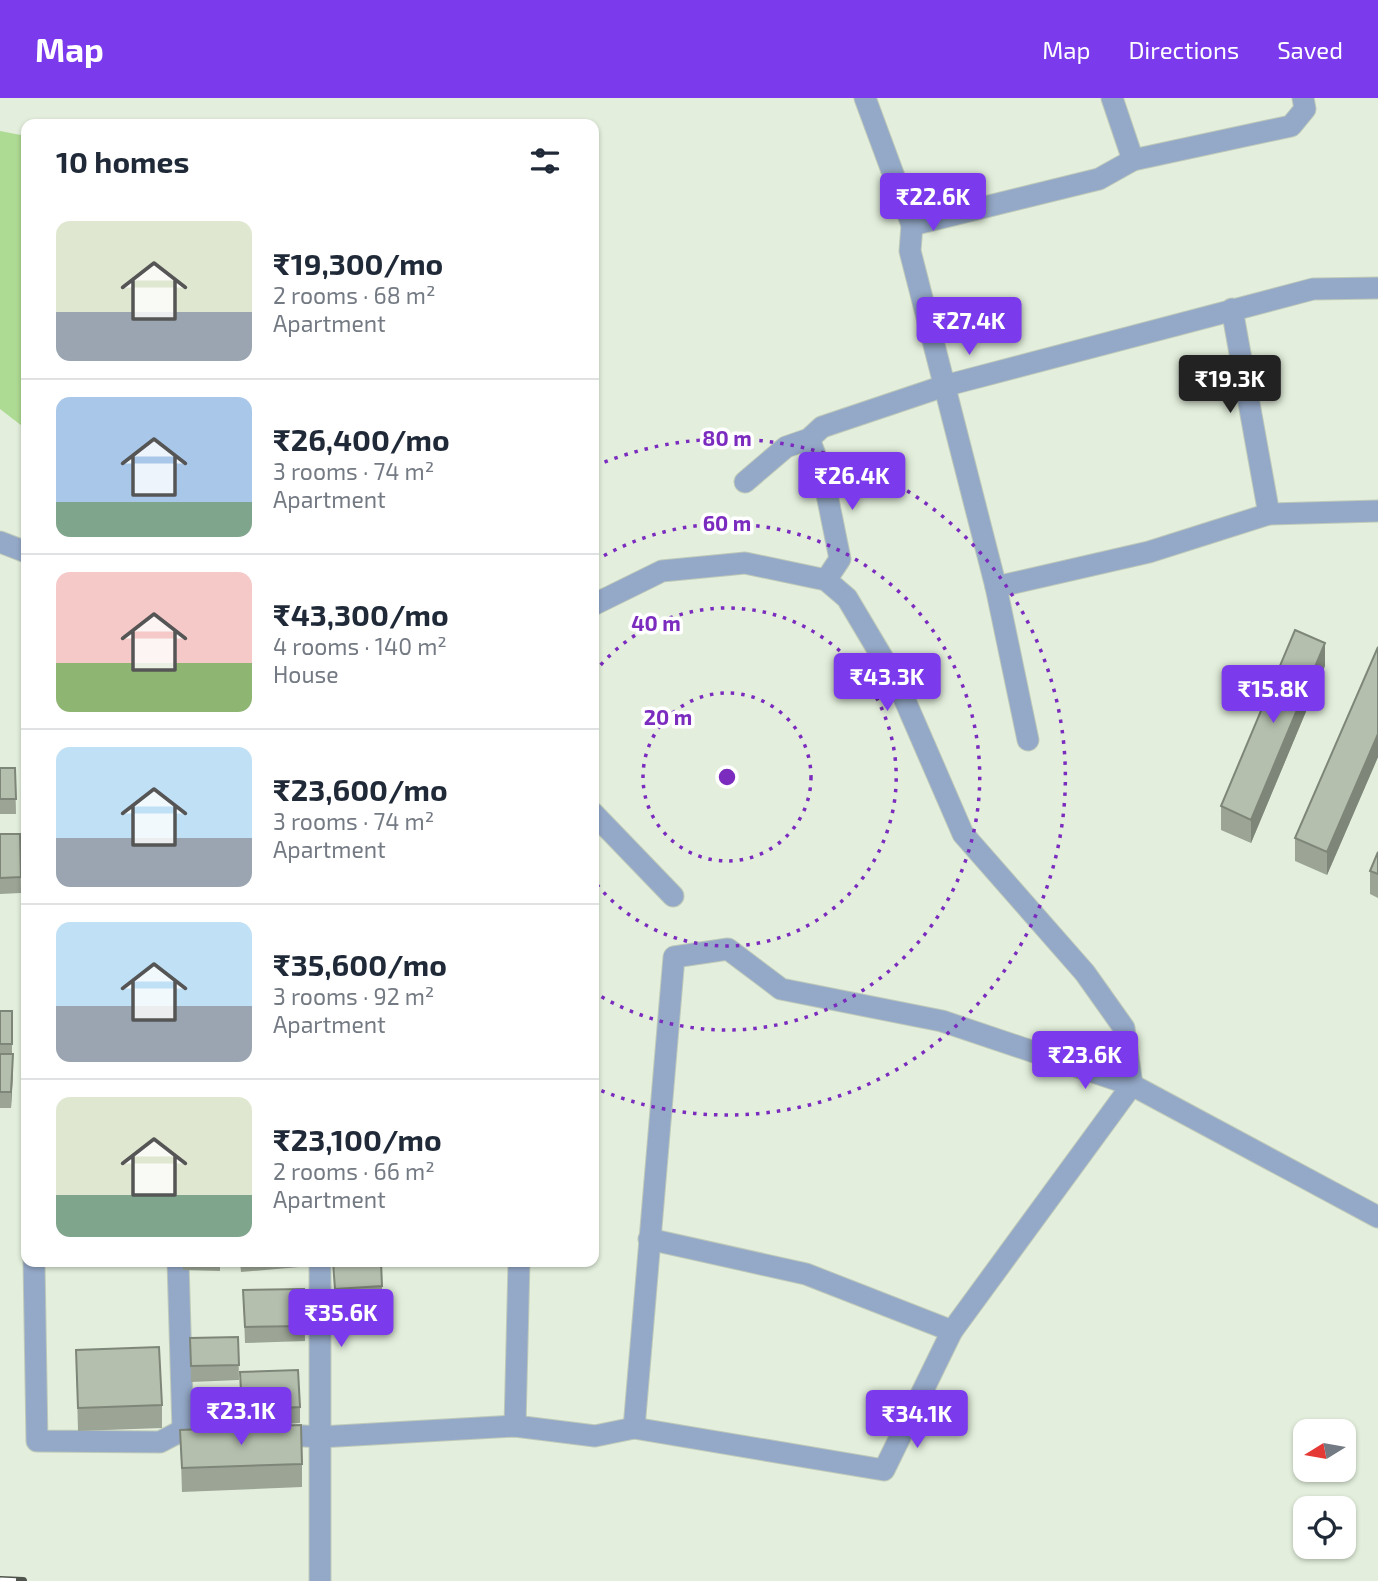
<!DOCTYPE html>
<meta charset="utf-8">
<style>
body{margin:0;font-family:"Exo 2",sans-serif;background:#f6f6f7;color:#1f2937;height:100vh;display:flex;flex-direction:column;font-size:26px;white-space:nowrap}
*{box-sizing:border-box;margin:0}
p{font-size:23px;color:#747a83}
.icon{flex:none;width:38px;height:38px;fill:none;stroke:currentColor;stroke-width:2;stroke-linecap:round;stroke-linejoin:round}
.map{position:relative;flex:1;overflow:hidden}
.sheet{position:absolute;left:21px;top:21px;width:578px;height:1148px;display:flex;flex-direction:column;background:#fff;border-radius:14px;box-shadow:0 2px 5px #0004}
.sheet>*{flex:none}
.needle{width:46px;rotate:259deg}
.buttons{position:absolute;left:1293px;top:1321px;display:grid;gap:14px}
.buttons a{display:grid;place-items:center;width:63px;height:63px;border-radius:14px;background:#fff;box-shadow:0 2px 5px #0004;font-size:35px}
.price{position:absolute;translate:-50% -60px;padding:0 16px;border-radius:7px;background:#7c3aed;color:#fff;font-size:23px;line-height:46px;filter:drop-shadow(0 2px 4px #0008)}
.price::after{content:'';position:absolute;left:50%;top:42px;width:21px;height:16px;margin-left:-10px;background:inherit;clip-path:polygon(0 0,100% 0,50% 100%)}
.price.current{background:#222;color:#fff}
ul{padding:0;list-style:none}
li{display:flex;align-items:center;gap:21px;height:175px;padding:0 35px}
li+li{border-top:2px solid #e0e1e3}
li span{display:grid;place-items:center;flex:none;width:196px;height:140px;border-radius:14px;color:#555}
li>.icon{margin-inline-start:auto}
span .icon{width:84px;height:84px;fill:#fffc;stroke-width:1}
li b{font-size:30px}
h2{display:flex;justify-content:space-between;align-items:center;height:84px;padding:0 35px;font-size:30px}
header{display:flex;align-items:center;gap:42px;box-sizing:border-box;height:98px;padding:0 35px;background:#7c3aed;color:#fff}
header strong{font-size:33px}
nav{display:flex;gap:38px;margin-inline-start:auto;font-size:24px}
.map>svg:first-child{display:block}
.green{fill:#aedb93}
.lines{fill:none;stroke-linecap:round;stroke-linejoin:round}
.minor-casing{stroke:#bfc9b9;stroke-width:23}
.minor{stroke:#94a9c8;stroke-width:21}
.rail-casing{stroke:#4f554c;stroke-width:8}
.rail{stroke:#fff;stroke-width:5;stroke-dasharray:16;stroke-linecap:butt}
.wall{fill:#9ba495}
.shaded-wall{fill:#7e8679}
.building{fill:#b4bfad;stroke:#7e8679;stroke-width:2}
.ring{fill:none;stroke:#7b2cbf;stroke-width:3.5;stroke-dasharray:3.5 7}
.centre{fill:#7b2cbf;stroke:#fff;stroke-width:3.5}
.ring-label{font-size:21px;text-anchor:middle;font-weight:bold;fill:#7b2cbf;stroke:#fff;stroke-width:7;stroke-linejoin:round;paint-order:stroke}
</style>
<header>
<strong>Map</strong>
<nav><a>Map</a><a>Directions</a><a>Saved</a></nav>
</header>
<div class="map">
<svg width="1378" height="1483" viewBox="0 0 1378 1483">
<rect width="100%" height="100%" fill="#e3efdc"/>
<!-- green -->
<path class="green" d="M0 33 26 38V331L0 311Z"/>
<g class="lines">
<defs>
<g id="minor">
<path d="M865 0 912 127 910 153 996 489 1028 642"/>
<path d="M1112 0 1133 62"/>
<path d="M912 127 1099 81 1133 62 1291 28 1305 11 1303 0"/>
<path d="M1232 211 1269 416"/>
<path d="M809 341 823 377 840 461 826 482"/>
<path d="M745 384 786 349 809 341 822 329 944 288 1313 191 1378 190"/>
<path d="M0 444 26 454"/>
<path d="M996 489 1149 454 1269 416 1378 413"/>
<path d="M593 715 673 798"/>
<path d="M649 1141 806 1176 952 1233"/>
<path d="M34 1164 37 1343 160 1344 183 1332 206 1333"/>
<path d="M178 1164 183 1332"/>
<path d="M320 1164V1483"/>
<path d="M515 1328 519 1164"/>
<path d="M634 1330 674 859 728 851 781 891 942 923 1132 987 1378 1119"/>
<path d="M273 1336 320 1339 515 1328 595 1338 634 1330 884 1372 952 1233 1132 987 1124 930 1085 875 963 736 897 584 847 500 826 482 745 465 662 473 593 507"/>
</g>
</defs>
<!-- minor casing -->
<use href="#minor" class="minor-casing"/>
<!-- minor -->
<use href="#minor" class="minor"/>
<defs>
<path id="rail" d="M0 1482 23 1483"/>
</defs>
<!-- rail casing -->
<use href="#rail" class="rail-casing"/>
<!-- rail -->
<use href="#rail" class="rail"/>
</g>
<!-- wall -->
<g class="wall">
<path d="M1378 549V659L1327 777 1295 763V740Z"/>
<path d="M1325 568 1251 745 1221 732V708Z"/>
<path d="M0 670H15L16 716H0Z"/>
<path d="M0 736H20L21 795 0 796Z"/>
<path d="M1378 754V800L1370 796V773Z"/>
<path d="M0 913H12V956L13 972 11 1010H0Z"/>
<path d="M183 1164H220V1173L183 1172Z"/>
<path d="M240 1164H299V1169L241 1174Z"/>
<path d="M333 1164 382 1188V1203L335 1206Z"/>
<path d="M304 1191 305 1243 245 1245 243 1192Z"/>
<path d="M238 1239 239 1282 191 1284 190 1240Z"/>
<path d="M76 1252 162 1307V1330L78 1333Z"/>
<path d="M240 1274 300 1309V1325L242 1328Z"/>
<path d="M180 1332 302 1366V1389L182 1394Z"/>
</g>
<!-- shaded-wall -->
<g class="shaded-wall">
<path d="M1325 545V568L1251 745V722Z"/>
<path d="M1378 636V659L1327 777V754Z"/>
<path d="M13 956V972L11 1010V994Z"/>
</g>
<!-- building -->
<g class="building">
<path d="M1295 532 1325 545 1251 722 1221 708Z"/>
<path d="M1378 549V636L1327 754 1295 740Z"/>
<path d="M0 670H15L16 701H0Z"/>
<path d="M0 736H20L21 779 0 780Z"/>
<path d="M1378 754V776L1370 773Z"/>
<rect x="0" y="913" width="12" height="33"/>
<path d="M0 956H13L11 994H0Z"/>
<path d="M333 1164H381L382 1188 335 1191Z"/>
<path d="M304 1191 305 1228 245 1229 243 1192Z"/>
<path d="M238 1239 239 1267 191 1268 190 1240Z"/>
<path d="M159 1249 162 1307 78 1310 76 1252Z"/>
<path d="M298 1272 300 1309 242 1312 240 1274Z"/>
<path d="M301 1327 302 1366 182 1370 180 1332Z"/>
</g>
<!-- distance rings -->
<g class="ring">
<circle cx="727" cy="679" r="84"/>
<path d="M594 575A169 169 0 1 1 594 783"/>
<path d="M595 463A253 253 0 1 1 595 895"/>
<path d="M595 368A338 338 0 1 1 595 990"/>
</g>
<circle cx="727" cy="679" r="10" class="centre"/>
<g class="ring-label">
<text x="727" y="348">80 m</text>
<text x="727" y="433">60 m</text>
<text x="656" y="533">40 m</text>
<text x="668" y="627">20 m</text>
</g>
</svg>
<div class="buttons">
<a><svg class="needle" viewBox="-14 -14 28 28"><path d="M0-13l5 13h-10z" fill="#e53935"/><path d="M0 13l5-13h-10z" fill="#747a83"/></svg></a>
<a><svg class="icon" aria-label="locate" viewBox="0 0 24 24"><circle cx="12" cy="12" r="6"/><path d="M12 2v4M12 18v4M2 12h4M18 12h4"/></svg></a>
</div>
<b class="price" style="left:933px;top:135px">₹22.6K</b>
<b class="price" style="left:969px;top:259px">₹27.4K</b>
<b class="price current" style="left:1230px;top:317px">₹19.3K</b>
<b class="price" style="left:852px;top:414px">₹26.4K</b>
<b class="price" style="left:887px;top:615px">₹43.3K</b>
<b class="price" style="left:1273px;top:627px">₹15.8K</b>
<b class="price" style="left:1085px;top:993px">₹23.6K</b>
<b class="price" style="left:341px;top:1251px">₹35.6K</b>
<b class="price" style="left:241px;top:1349px">₹23.1K</b>
<b class="price" style="left:917px;top:1352px">₹34.1K</b>
<section class="sheet">
<h2>10 homes<svg class="icon" aria-label="filters" viewBox="0 0 24 24"><path d="M4 7h16M4 17h16"/><circle cx="9" cy="7" r="2"/><circle cx="15" cy="17" r="2"/></svg></h2>
<ul>
<li><span style="background:linear-gradient(#dfe7d0 65%,#9aa5b1 0)"><svg class="icon" aria-label="home" viewBox="0 0 24 24"><path d="M3 11l9-7 9 7M6 9v11h12V9"/></svg></span><div><b>₹19,300/mo</b><p>2 rooms · 68 m²</p><p>Apartment</p></div></li>
<li><span style="background:linear-gradient(#a9c7e8 75%,#7fa58c 0)"><svg class="icon" aria-label="home" viewBox="0 0 24 24"><path d="M3 11l9-7 9 7M6 9v11h12V9"/></svg></span><div><b>₹26,400/mo</b><p>3 rooms · 74 m²</p><p>Apartment</p></div></li>
<li><span style="background:linear-gradient(#f6c9c9 65%,#8fb573 0)"><svg class="icon" aria-label="home" viewBox="0 0 24 24"><path d="M3 11l9-7 9 7M6 9v11h12V9"/></svg></span><div><b>₹43,300/mo</b><p>4 rooms · 140 m²</p><p>House</p></div></li>
<li><span style="background:linear-gradient(#bfe0f5 65%,#9aa5b1 0)"><svg class="icon" aria-label="home" viewBox="0 0 24 24"><path d="M3 11l9-7 9 7M6 9v11h12V9"/></svg></span><div><b>₹23,600/mo</b><p>3 rooms · 74 m²</p><p>Apartment</p></div></li>
<li><span style="background:linear-gradient(#bfe0f5 60%,#9aa5b1 0)"><svg class="icon" aria-label="home" viewBox="0 0 24 24"><path d="M3 11l9-7 9 7M6 9v11h12V9"/></svg></span><div><b>₹35,600/mo</b><p>3 rooms · 92 m²</p><p>Apartment</p></div></li>
<li><span style="background:linear-gradient(#dfe7d0 70%,#7fa58c 0)"><svg class="icon" aria-label="home" viewBox="0 0 24 24"><path d="M3 11l9-7 9 7M6 9v11h12V9"/></svg></span><div><b>₹23,100/mo</b><p>2 rooms · 66 m²</p><p>Apartment</p></div></li>
</ul>
</section>
</div>
